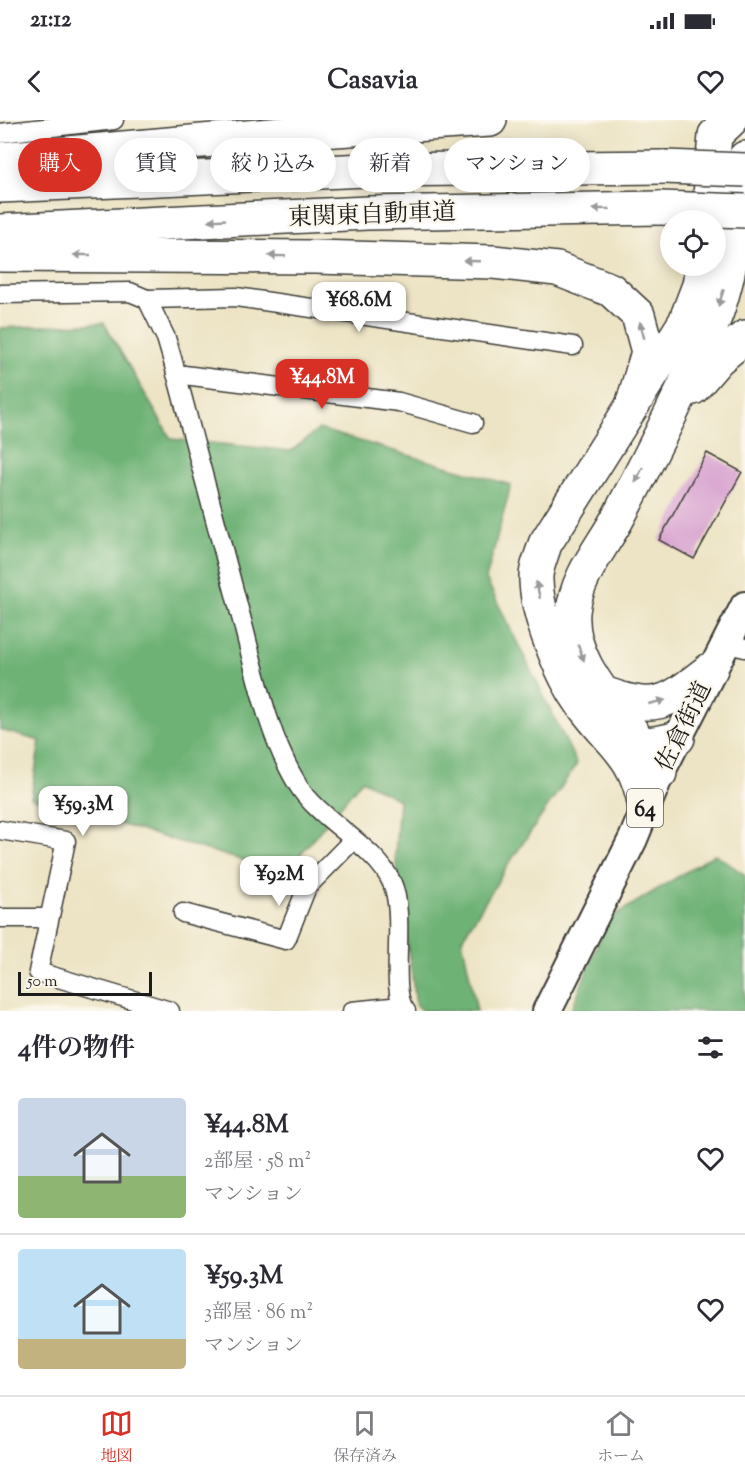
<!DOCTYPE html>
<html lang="ja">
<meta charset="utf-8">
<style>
body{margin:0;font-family:"Sorts Mill Goudy","Noto Serif JP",serif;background:#f7f7f7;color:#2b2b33;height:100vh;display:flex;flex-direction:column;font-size:22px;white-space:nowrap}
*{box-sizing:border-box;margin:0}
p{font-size:20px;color:#7c7c81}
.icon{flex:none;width:33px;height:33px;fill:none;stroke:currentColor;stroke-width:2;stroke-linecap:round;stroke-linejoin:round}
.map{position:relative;height:891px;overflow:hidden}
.details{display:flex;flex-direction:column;background:#fff;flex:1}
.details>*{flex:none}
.top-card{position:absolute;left:18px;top:18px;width:710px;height:54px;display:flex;gap:12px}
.fabs{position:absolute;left:660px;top:90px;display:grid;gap:12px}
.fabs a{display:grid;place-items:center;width:66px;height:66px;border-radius:50%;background:#fff;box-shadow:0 3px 15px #0003;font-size:30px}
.scale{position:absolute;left:18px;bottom:15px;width:134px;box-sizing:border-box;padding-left:6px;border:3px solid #1c1c1c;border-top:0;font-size:16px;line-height:21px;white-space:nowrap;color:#1c1c1c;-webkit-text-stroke:4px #fbf7ec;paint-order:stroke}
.price{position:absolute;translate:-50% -51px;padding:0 14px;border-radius:12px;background:#fff;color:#222;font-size:20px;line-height:39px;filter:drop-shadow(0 2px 3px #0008)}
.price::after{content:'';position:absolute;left:50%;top:36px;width:18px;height:14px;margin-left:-9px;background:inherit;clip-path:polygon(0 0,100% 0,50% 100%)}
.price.selected{background:#d93025;color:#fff}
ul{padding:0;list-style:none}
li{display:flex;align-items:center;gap:18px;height:150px;padding:0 18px}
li+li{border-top:2px solid #e1e1e2}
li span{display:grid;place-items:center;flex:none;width:168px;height:120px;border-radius:6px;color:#555}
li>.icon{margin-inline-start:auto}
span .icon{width:72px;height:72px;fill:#fffc;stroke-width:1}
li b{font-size:26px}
h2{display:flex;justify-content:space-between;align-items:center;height:72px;padding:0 18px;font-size:26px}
.tag{padding:0 21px;border-radius:27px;background:#fff;box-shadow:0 3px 15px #0003;font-size:21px;line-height:54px}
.tag.selected{background:#d93025;color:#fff}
.status{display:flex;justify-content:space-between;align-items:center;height:42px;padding:0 30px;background:#fff;direction:ltr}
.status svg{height:16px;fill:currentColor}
header{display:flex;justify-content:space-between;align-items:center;height:78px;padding:0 18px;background:#fff;font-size:27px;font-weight:700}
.dock{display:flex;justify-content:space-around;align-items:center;height:84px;border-top:2px solid #e1e1e2;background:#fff;font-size:16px;color:#7c7c81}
.dock a{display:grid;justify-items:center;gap:3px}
.dock .selected{color:#d93025}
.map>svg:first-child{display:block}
.forest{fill:#6eb276;stroke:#456749;stroke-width:1.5}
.building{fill:#daa7d2}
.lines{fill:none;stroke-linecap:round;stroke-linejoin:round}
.minor-casing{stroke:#3b3a35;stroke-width:21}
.primary-casing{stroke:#3b3a35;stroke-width:32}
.motorway-casing{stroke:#3b3a35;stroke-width:36}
.minor{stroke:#fff;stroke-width:18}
.primary{stroke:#fff;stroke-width:28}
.motorway{stroke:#fff;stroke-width:33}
.motorway-bridge-casing{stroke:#3b3a35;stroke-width:36;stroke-linecap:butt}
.motorway-bridge{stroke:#fff;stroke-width:33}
.oneway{fill:#999}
.labels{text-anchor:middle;stroke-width:4.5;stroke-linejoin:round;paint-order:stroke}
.shield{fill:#fbf7ec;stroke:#5f5e5a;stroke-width:1.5}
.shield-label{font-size:22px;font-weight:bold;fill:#1c1c1c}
.street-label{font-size:24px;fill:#1c1c1c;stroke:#fbf7ec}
</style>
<div class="status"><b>21:12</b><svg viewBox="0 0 49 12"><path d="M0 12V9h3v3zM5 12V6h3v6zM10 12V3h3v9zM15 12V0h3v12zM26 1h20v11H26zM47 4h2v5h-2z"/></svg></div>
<header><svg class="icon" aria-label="back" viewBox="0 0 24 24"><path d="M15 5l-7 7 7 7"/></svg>Casavia<svg class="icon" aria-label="heart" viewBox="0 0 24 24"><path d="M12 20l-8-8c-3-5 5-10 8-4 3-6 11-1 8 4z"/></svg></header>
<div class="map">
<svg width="745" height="891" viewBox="0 0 745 891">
<rect width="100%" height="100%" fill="#fbf7ec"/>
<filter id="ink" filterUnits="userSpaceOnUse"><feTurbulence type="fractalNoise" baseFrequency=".0167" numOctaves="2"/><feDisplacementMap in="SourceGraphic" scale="12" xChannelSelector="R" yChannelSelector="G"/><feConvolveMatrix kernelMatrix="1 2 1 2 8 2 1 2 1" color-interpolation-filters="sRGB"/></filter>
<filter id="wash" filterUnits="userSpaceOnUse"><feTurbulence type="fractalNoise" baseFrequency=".008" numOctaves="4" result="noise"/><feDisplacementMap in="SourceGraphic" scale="24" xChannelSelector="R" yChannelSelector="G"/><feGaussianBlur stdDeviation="1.35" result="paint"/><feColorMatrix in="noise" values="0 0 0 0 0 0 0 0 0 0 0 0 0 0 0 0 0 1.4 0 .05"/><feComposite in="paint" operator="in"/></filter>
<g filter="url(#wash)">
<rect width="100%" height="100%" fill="#ede4c5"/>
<!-- forest -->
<g class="forest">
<path d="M104 203 171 319 291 331 319 309 511 365 486 459 577 644 508 745 462 819 477 891H422L416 885 395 736 399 680 362 660 285 753 31 678 40 621 0 610V208Z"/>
<path d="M715 734 745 755V891H571L607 800Z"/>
</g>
<g id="blocks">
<!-- building -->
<path class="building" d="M707 333 742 352 694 439 659 420Z"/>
</g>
</g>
<g filter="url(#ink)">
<use href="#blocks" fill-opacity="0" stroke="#3b3a35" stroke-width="1.5"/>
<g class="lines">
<defs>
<g id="minor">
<path d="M0 13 114 0"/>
<path d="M0 174 130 172 147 179 166 218 172 238C194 323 217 408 240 493 255 549 267 615 298 665 320 701 376 726 392 763 407 796 388 872 406 891"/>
<path d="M147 179 236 177 573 226"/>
<path d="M176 254 399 282 473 303"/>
<path d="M724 523 745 528"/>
<path d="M0 710 66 721 38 852 170 891"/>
<path d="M183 793 286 820 307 767 353 720"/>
<path d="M0 798H49"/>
<path d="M352 891 401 886"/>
</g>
<path id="primary" d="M547 891 633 719 660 653 745 486"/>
<g id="motorway">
<path d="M0 39 304 12 490 0"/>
<path d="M0 66 367 50 664 47"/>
<path d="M708 100 715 15 731 0"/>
<path d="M0 111 367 93 660 88"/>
<path d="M0 135 315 137 493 142 557 149 611 170 638 195 648 232 632 286"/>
<path d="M693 268 718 239 745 217"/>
<path d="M601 572C657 593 666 584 711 549"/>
<path d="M621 621C640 627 659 623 678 618"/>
<path d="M660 653C647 634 635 615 621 597 598 567 570 533 573 492 576 456 604 425 620 394 652 333 684 270 711 207 734 154 737 93 745 38"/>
<path d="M645 687C635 632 612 626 582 584 561 555 537 496 536 460 535 449 542 435 545 424L685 202 699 165 702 146"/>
</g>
</defs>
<!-- minor casing -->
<use href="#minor" class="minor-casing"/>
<!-- primary casing -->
<use href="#primary" class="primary-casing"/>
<!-- motorway casing -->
<use href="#motorway" class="motorway-casing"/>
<!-- minor -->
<use href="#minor" class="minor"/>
<!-- primary -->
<use href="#primary" class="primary"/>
<!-- motorway -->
<use href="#motorway" class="motorway"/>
<defs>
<g id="motorway-bridge">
<path d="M664 47 745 50"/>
<path d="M660 88 745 91"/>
</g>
</defs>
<!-- motorway-bridge casing -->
<use href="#motorway-bridge" class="motorway-bridge-casing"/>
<!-- motorway-bridge -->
<use href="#motorway-bridge" class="motorway-bridge"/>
</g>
<!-- one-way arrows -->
<defs><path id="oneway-solid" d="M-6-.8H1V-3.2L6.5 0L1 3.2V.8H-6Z" transform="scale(1.5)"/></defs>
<g class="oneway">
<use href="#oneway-solid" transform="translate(601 89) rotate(179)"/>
<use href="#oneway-solid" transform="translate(217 100) rotate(177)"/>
<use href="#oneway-solid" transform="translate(82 135) rotate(-180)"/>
<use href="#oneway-solid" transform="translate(277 136) rotate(-179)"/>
<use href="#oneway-solid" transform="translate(472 141) rotate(-178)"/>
<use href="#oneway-solid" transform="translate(721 178) rotate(108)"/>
<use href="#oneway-solid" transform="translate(642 210) rotate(-105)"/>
<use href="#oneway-solid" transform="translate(639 355) rotate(116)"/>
<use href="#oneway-solid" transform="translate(538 470) rotate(-103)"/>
<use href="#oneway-solid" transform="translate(581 533) rotate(69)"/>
<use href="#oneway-solid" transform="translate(657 582) rotate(-13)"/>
</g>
</g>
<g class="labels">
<!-- shield labels -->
<rect class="shield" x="627" y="669" width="36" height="38" rx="4.5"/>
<g class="shield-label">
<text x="645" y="696">64</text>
</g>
<!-- street labels -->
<g class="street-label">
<text transform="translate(372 94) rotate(-2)" y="8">東関東自動車道</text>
<text transform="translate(683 606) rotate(-64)" y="8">佐倉街道</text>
</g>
</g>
</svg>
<div class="fabs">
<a><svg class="icon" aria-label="locate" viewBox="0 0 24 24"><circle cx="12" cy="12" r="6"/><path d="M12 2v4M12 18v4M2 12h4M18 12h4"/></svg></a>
</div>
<div class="scale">50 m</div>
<b class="price" style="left:359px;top:213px">¥68.6M</b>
<b class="price selected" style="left:322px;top:290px">¥44.8M</b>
<b class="price" style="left:83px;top:717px">¥59.3M</b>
<b class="price" style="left:279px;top:787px">¥92M</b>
<div class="top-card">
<a class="tag selected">購入</a>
<a class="tag">賃貸</a>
<a class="tag">絞り込み</a>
<a class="tag">新着</a>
<a class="tag">マンション</a>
</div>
</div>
<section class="details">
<h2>4件の物件<svg class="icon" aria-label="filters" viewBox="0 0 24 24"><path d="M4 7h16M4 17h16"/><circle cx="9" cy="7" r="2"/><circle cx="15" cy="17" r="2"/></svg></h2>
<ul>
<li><span style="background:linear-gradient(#c9d6e8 65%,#8fb573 0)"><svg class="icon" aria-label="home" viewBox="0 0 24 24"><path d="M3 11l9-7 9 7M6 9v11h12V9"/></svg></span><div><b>¥44.8M</b><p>2部屋 · 58 m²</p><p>マンション</p></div><svg class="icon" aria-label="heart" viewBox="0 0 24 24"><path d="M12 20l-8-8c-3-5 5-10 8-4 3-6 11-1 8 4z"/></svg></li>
<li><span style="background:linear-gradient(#bfe0f5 75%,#c2b280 0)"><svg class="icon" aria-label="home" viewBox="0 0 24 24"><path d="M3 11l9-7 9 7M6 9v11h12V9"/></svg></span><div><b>¥59.3M</b><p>3部屋 · 86 m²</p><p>マンション</p></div><svg class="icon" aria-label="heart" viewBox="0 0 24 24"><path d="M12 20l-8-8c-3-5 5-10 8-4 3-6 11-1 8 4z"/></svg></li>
</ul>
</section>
<nav class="dock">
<a class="selected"><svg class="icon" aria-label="map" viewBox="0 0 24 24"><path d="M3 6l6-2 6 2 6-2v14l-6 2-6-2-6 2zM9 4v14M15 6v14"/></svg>地図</a>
<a><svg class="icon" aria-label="saved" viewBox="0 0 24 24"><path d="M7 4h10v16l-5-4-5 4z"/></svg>保存済み</a>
<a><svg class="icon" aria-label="home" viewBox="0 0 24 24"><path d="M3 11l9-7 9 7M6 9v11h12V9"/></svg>ホーム</a>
</nav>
